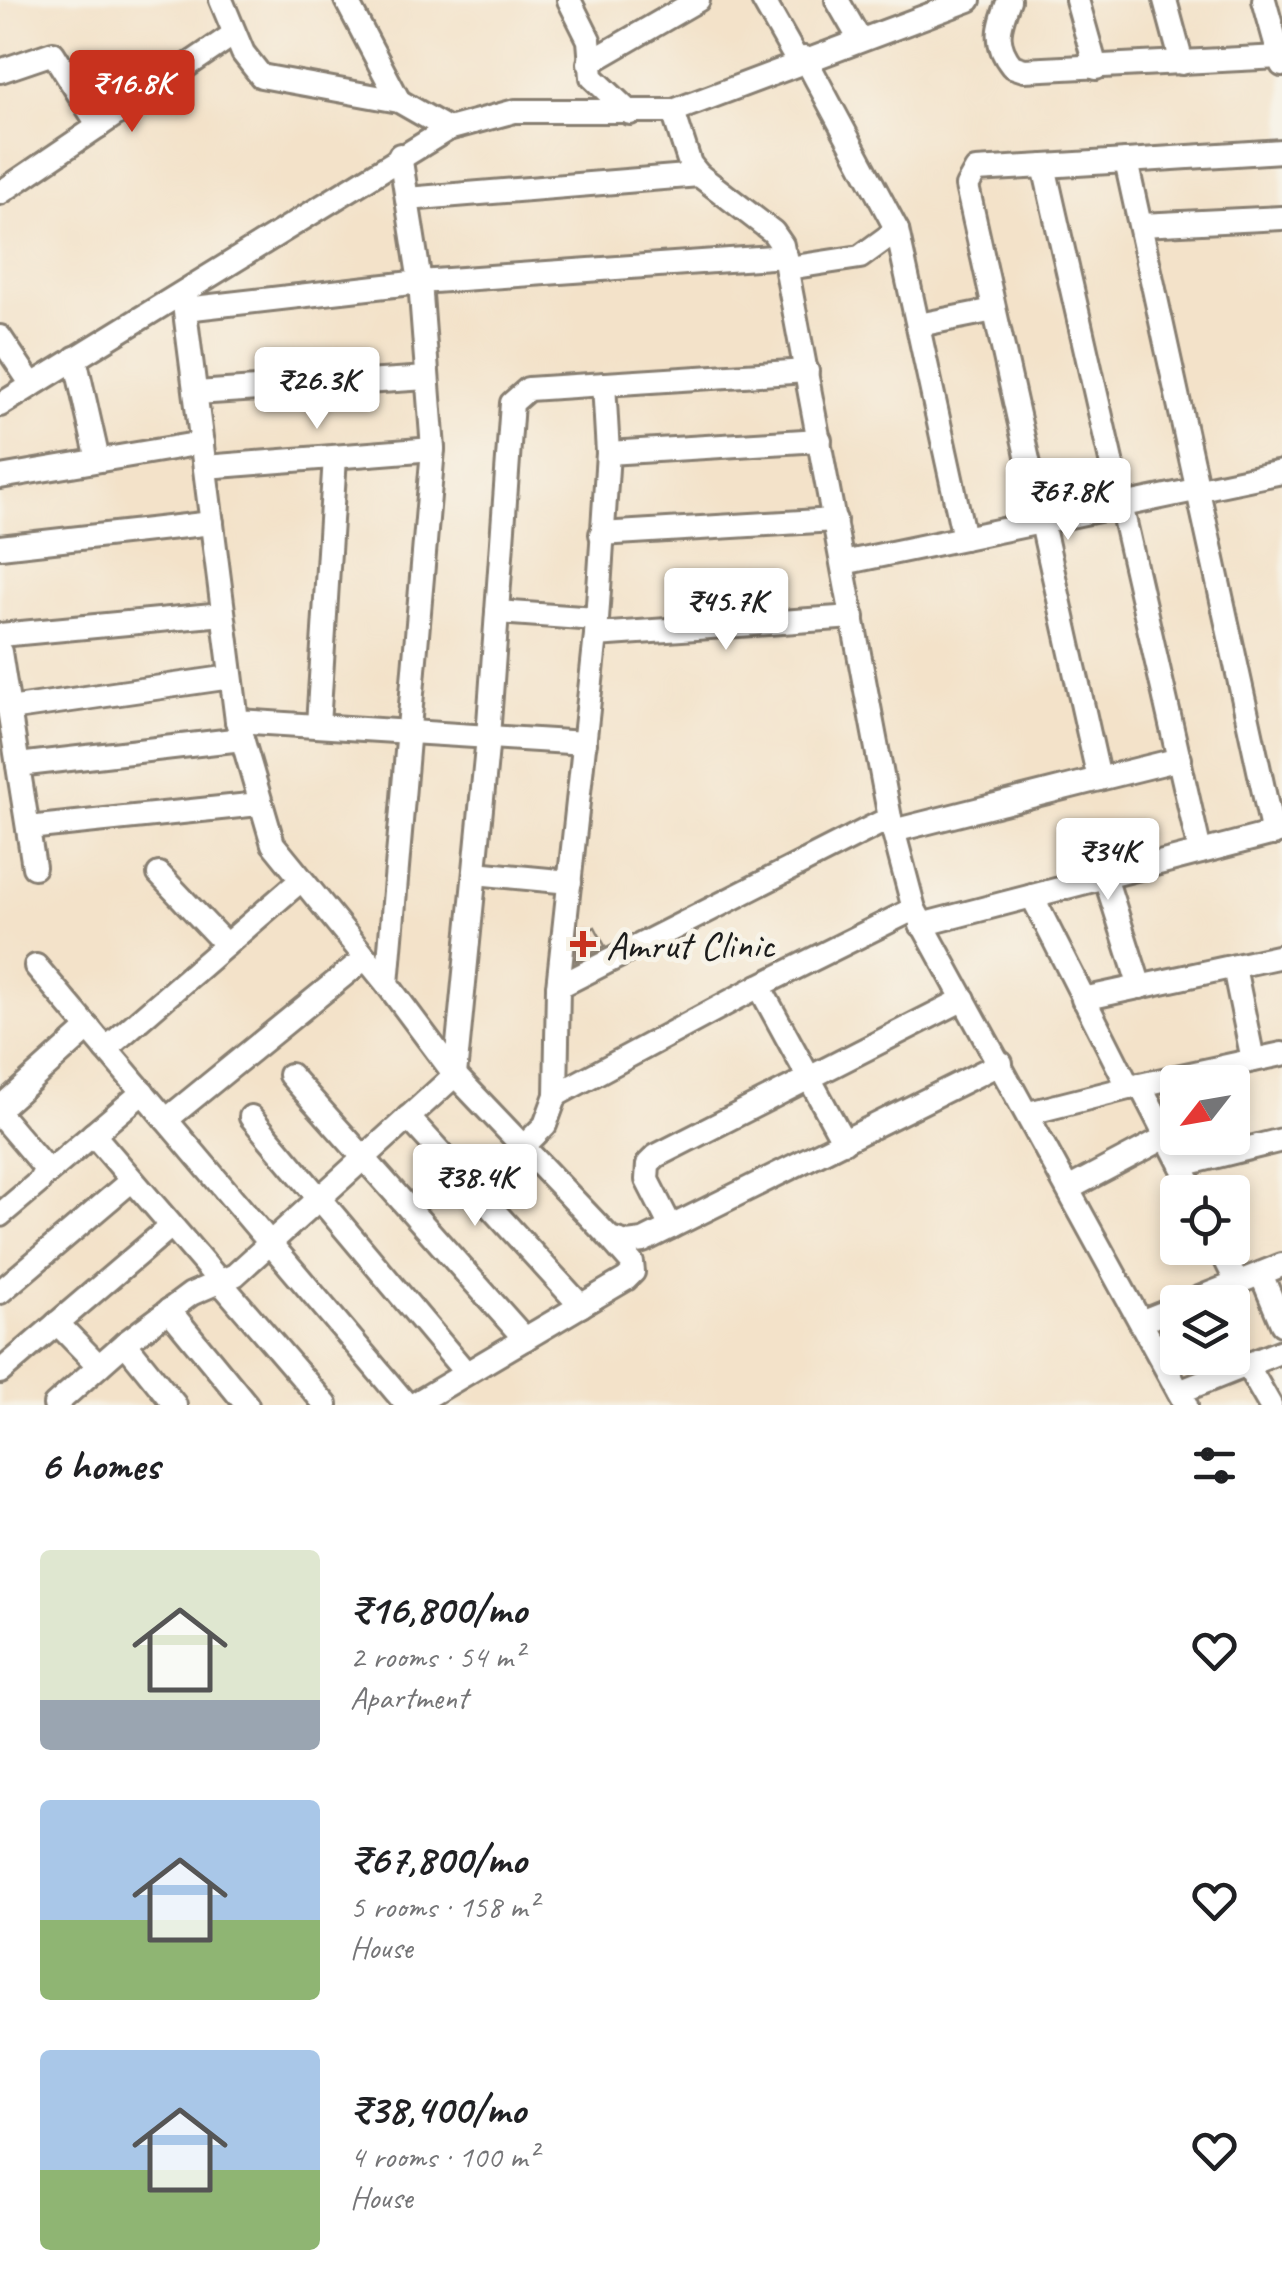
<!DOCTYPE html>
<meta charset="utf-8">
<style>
body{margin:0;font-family:Caveat,sans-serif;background:#f2f2f2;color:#202124;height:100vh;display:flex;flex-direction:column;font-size:38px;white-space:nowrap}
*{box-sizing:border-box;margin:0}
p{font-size:32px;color:#757577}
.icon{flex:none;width:55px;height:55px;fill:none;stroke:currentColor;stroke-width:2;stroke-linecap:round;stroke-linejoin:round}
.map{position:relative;height:1405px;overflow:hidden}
.side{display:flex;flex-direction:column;background:#fff;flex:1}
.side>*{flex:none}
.needle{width:65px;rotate:239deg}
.fabs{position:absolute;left:1160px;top:1065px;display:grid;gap:20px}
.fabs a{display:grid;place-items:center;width:90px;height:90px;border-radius:10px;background:#fff;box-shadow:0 5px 15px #0003;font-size:50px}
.price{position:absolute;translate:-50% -85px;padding:0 22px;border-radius:10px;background:#fff;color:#222;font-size:32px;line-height:65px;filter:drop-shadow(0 2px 5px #0008)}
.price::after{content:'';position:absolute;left:50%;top:60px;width:30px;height:22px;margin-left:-15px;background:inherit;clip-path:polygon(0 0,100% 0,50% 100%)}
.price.current{background:#c8321e;color:#fff}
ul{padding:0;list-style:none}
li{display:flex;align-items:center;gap:30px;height:250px;padding:0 40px}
li span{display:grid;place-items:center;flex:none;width:280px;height:200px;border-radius:10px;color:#555}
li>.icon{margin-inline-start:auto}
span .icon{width:120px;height:120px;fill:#fffc;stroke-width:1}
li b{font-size:42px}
h2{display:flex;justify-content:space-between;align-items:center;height:120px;padding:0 40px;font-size:42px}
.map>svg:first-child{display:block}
.building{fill:#e49592}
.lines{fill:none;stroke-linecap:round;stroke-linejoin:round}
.minor-casing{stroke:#887f72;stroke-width:28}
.minor{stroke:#fff;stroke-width:22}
.poi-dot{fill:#c8321e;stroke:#f7f3e8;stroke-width:4}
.labels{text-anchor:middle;stroke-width:10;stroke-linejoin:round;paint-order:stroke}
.poi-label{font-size:40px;fill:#1c1c1c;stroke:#f7f3e8;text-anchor:start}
</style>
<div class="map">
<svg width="1282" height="1405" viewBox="0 0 1282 1405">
<rect width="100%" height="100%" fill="#f7f3e8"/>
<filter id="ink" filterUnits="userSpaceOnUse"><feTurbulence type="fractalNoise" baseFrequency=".01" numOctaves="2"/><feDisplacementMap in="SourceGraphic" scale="20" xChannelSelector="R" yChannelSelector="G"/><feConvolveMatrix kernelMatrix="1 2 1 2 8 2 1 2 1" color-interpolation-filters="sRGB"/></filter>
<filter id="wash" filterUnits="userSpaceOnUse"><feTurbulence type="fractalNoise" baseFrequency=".0048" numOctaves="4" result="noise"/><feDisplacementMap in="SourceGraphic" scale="40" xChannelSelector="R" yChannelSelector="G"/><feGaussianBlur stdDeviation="2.25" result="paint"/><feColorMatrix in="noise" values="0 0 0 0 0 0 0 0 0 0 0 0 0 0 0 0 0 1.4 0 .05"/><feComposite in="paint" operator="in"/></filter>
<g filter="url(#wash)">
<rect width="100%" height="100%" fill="#f3e2c9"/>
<g id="blocks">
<!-- building -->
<path class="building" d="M595 927 605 946 576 961 579 936Z"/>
</g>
</g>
<g filter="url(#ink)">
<use href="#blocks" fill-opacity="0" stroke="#887f72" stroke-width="2.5"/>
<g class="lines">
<defs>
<g id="minor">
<path d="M221 0 243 53 261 76 399 101 448 129"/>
<path d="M346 0 399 101"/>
<path d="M569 0 589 40 592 77 630 113"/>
<path d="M763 0 798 62"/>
<path d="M837 0 860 40"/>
<path d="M1009 0C999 26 993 43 1012 66L1024 70 1280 57"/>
<path d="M1077 0 1096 68"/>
<path d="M1165 0 1182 63"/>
<path d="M1264 0 1282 65"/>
<path d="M805 58 897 230 964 538"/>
<path d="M589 63 698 0"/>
<path d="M0 71 53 53 99 126"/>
<path d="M673 111 690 164 699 175 773 232 782 245 890 818 914 909 1186 1405"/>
<path d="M400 155 420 282 786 256"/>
<path d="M1126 161 1044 166 1200 852"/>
<path d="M0 193 234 34"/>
<path d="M407 199 699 175"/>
<path d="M1141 225 1282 218"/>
<path d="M788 268 860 257 897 230"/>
<path d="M183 296 237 721 585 743"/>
<path d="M185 309 420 282 433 449 387 984 455 1075"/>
<path d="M919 325 994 310"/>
<path d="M0 337 32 385"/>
<path d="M75 358 98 460"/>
<path d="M604 384 608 453"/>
<path d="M196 393 427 378"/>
<path d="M0 405 448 129 515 111H673L969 0"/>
<path d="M205 467 433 449"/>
<path d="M0 477 202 443"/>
<path d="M601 534 835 520"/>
<path d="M0 547 212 523"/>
<path d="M843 563 1282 472"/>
<path d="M497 612 596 619"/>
<path d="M0 635 223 614"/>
<path d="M596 635 853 617"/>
<path d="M0 652 34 867"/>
<path d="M9 709 231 677"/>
<path d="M237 721 273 844 387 984"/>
<path d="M318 725 335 457"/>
<path d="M18 765 242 739"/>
<path d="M1099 779 1180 759"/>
<path d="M28 828 259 804"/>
<path d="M893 831 1099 779 967 186 976 170 1044 166"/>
<path d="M1273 834 1126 161 1282 151"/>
<path d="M475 873 570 882"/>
<path d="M159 874 226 945"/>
<path d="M1105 877 1140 987"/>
<path d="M1032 896 1129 1088"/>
<path d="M921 925 1282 831"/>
<path d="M36 966 407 1405"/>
<path d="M1234 967 1253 1060"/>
<path d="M759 986 844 1142"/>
<path d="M558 987 890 818"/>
<path d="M1083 999 1282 956"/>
<path d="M106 1049 301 880"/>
<path d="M1282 1054 1140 1085 1181 1165 1282 1140"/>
<path d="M290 1075 525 1339"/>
<path d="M455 1075 488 737 512 403 528 389 807 371"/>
<path d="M556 1095 759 986 914 909"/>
<path d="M0 1108 89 1028"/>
<path d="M1029 1113 1140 1085"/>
<path d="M0 1115 46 1169 39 1182 0 1215"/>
<path d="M251 1117 466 1373"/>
<path d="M408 1117 581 1306"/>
<path d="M166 1120 365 958"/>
<path d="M93 1134 326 1405"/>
<path d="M526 1144 545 1125 556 1095 558 987 596 635 608 453 820 440"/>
<path d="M1181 1165 1194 1192"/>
<path d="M45 1175 143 1092"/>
<path d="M1070 1188 1166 1137"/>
<path d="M671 1227 647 1180 648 1164 656 1156 964 999"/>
<path d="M1220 1248 1237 1283"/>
<path d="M1261 1274 1282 1324"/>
<path d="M0 1292 132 1180"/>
<path d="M1189 1302 1282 1265"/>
<path d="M169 1310 247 1405"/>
<path d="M1143 1321 1178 1307"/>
<path d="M57 1323 99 1366"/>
<path d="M125 1343 175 1405"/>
<path d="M1247 1365 1270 1405"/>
<path d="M0 1372 171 1226"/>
<path d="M1179 1392 1282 1351"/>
<path d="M55 1405 125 1343 191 1294 235 1275 455 1075 610 1238 627 1243 643 1241 1001 1063"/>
<path d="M413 1405 626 1279 633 1272 632 1263 610 1238"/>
</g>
</defs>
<!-- minor casing -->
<use href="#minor" class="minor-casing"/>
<!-- minor -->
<use href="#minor" class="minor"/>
</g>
</g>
<!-- markers -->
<path class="poi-dot" d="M578 929h10v10h10v10h-10v10h-10v-10h-10v-10h10z"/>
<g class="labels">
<!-- poi labels -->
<g class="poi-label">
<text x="606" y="958">Amrut Clinic</text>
</g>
</g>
</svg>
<div class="fabs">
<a><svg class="needle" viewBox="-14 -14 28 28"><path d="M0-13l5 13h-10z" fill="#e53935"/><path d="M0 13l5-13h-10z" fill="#757577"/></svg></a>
<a><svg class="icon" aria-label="locate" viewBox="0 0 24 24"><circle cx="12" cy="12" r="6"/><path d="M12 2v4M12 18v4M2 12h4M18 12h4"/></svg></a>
<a><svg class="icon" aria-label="layers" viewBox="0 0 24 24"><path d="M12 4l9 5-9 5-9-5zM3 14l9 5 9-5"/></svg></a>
</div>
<b class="price current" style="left:132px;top:135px">₹16.8K</b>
<b class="price" style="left:317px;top:432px">₹26.3K</b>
<b class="price" style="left:1068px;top:543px">₹67.8K</b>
<b class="price" style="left:726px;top:653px">₹45.7K</b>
<b class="price" style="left:1108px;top:903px">₹34K</b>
<b class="price" style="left:475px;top:1229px">₹38.4K</b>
</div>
<section class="side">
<h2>6 homes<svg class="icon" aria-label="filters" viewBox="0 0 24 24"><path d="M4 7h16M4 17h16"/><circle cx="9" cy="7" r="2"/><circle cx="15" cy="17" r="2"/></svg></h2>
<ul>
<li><span style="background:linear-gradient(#dfe7d0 75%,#9aa5b1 0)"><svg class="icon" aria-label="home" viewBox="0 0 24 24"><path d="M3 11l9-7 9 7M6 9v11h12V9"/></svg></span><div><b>₹16,800/mo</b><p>2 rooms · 54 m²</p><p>Apartment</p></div><svg class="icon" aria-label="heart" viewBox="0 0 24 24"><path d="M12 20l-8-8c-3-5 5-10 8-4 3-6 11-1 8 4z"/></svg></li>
<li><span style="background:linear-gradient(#a9c7e8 60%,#8fb573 0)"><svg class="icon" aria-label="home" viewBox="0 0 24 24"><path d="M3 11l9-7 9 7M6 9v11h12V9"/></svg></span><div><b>₹67,800/mo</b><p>5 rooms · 158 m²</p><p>House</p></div><svg class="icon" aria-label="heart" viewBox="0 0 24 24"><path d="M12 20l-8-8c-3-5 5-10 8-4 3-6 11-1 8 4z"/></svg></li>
<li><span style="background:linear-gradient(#a9c7e8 60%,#8fb573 0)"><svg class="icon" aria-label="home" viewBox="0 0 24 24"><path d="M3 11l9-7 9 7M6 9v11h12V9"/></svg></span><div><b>₹38,400/mo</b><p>4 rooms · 100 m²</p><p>House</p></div><svg class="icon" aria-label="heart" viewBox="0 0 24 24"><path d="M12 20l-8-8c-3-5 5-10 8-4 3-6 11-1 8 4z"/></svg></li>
</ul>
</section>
